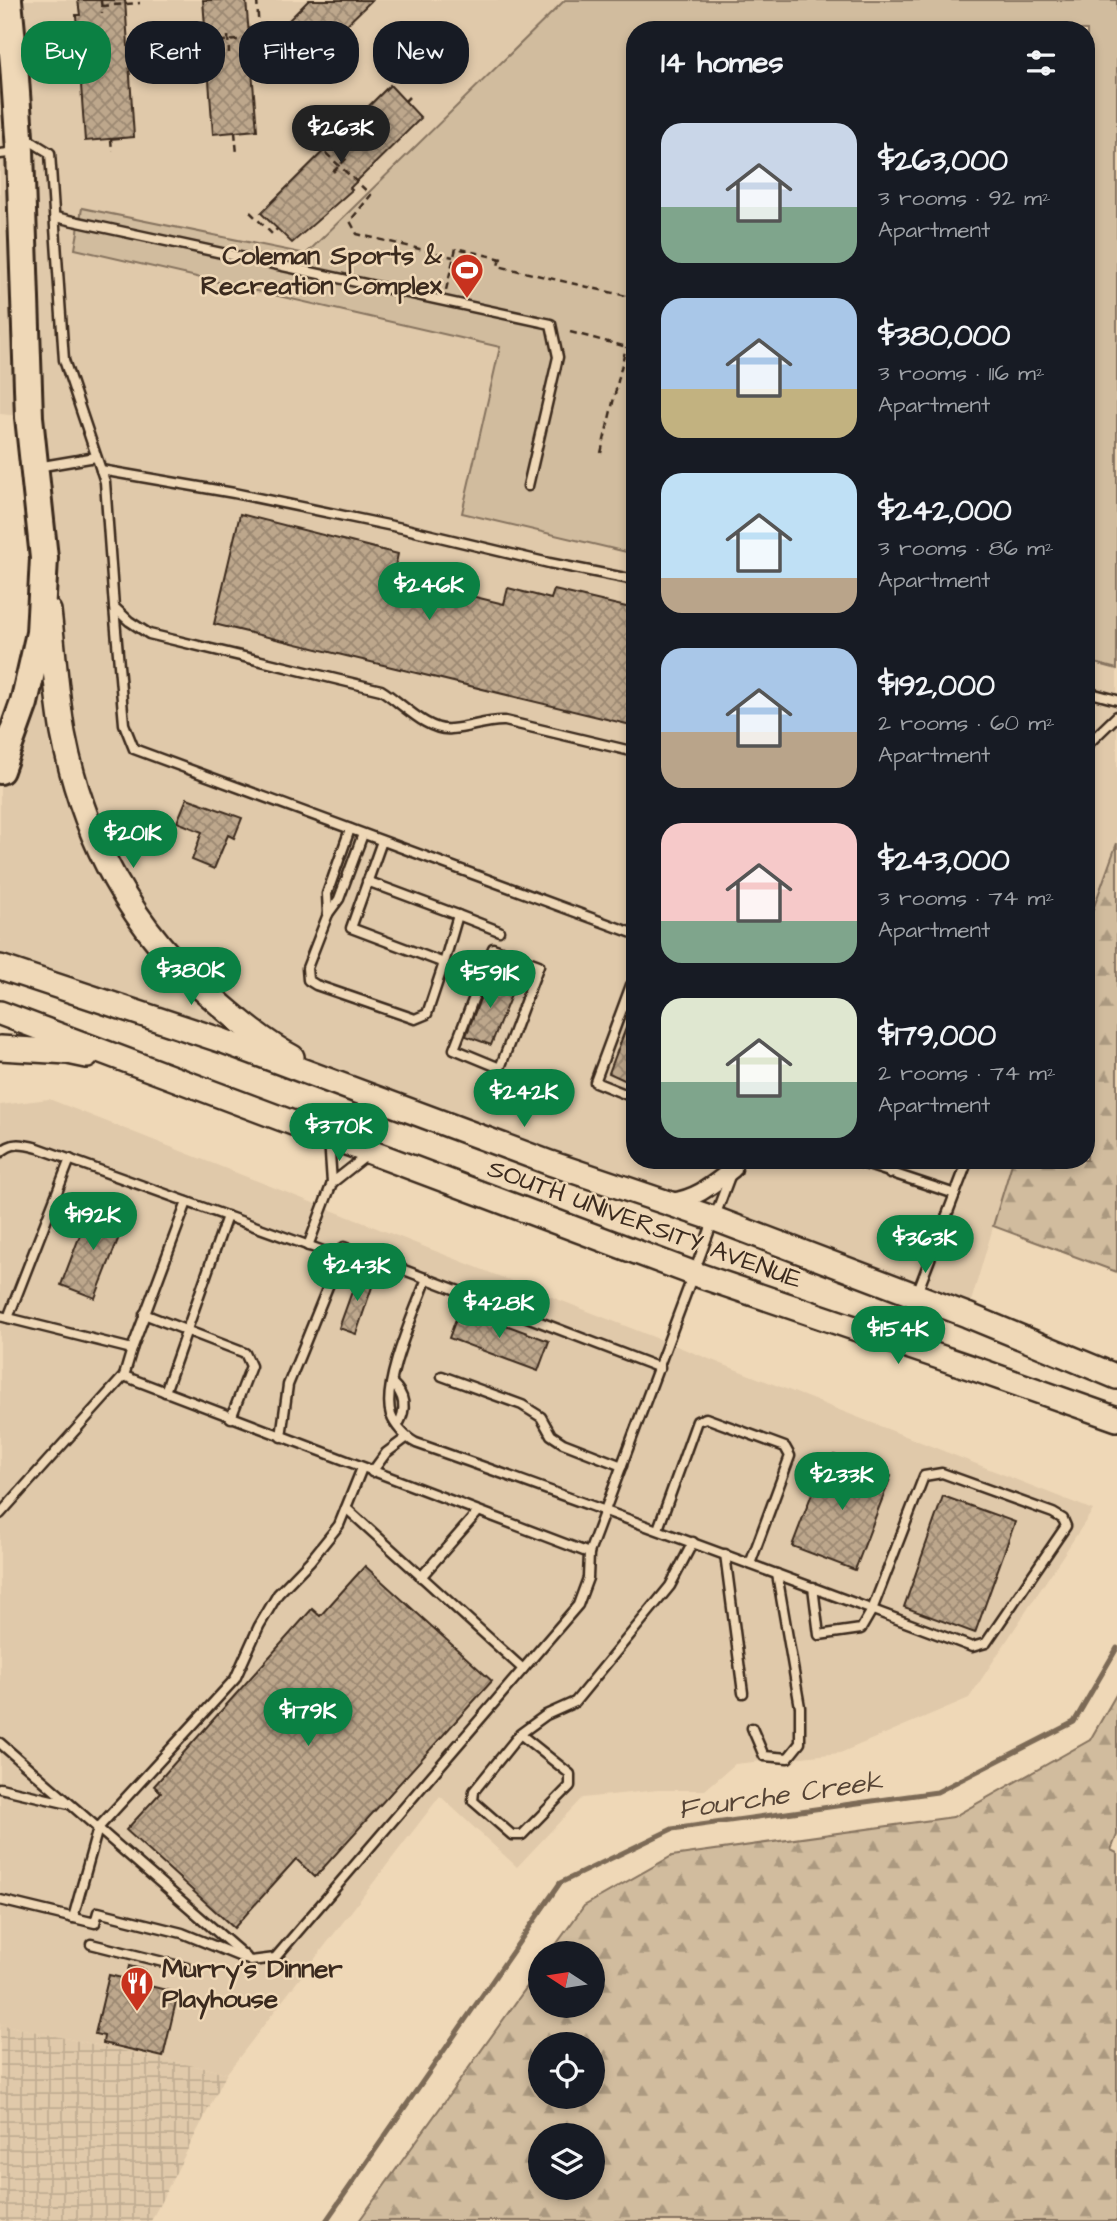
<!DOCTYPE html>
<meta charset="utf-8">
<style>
body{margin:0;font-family:"Architects Daughter",sans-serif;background:#20242c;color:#f1f3f6;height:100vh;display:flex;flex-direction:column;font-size:26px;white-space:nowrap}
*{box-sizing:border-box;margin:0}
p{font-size:23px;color:#9ea1a6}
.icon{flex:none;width:38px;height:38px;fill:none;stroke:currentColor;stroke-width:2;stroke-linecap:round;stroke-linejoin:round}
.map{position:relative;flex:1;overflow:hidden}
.panel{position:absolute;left:626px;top:21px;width:469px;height:1148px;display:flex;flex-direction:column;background:#171b24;border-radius:28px;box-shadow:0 4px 10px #0003}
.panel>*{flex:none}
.banner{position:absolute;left:21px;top:21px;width:500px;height:63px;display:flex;gap:14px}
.needle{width:46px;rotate:282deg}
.buttons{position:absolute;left:528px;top:1941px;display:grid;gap:14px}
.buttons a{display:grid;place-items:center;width:77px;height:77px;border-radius:50%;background:#171b24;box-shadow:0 4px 10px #0003;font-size:35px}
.price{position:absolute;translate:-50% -60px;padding:0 16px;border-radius:24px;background:#0b8043;color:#fff;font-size:23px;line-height:46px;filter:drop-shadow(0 2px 4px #0008)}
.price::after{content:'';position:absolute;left:50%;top:42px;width:21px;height:16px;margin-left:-10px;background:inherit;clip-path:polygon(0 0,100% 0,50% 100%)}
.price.active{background:#222;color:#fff}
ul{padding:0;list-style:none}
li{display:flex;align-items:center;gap:21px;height:175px;padding:0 35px}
li span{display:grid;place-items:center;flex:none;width:196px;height:140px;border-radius:21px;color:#555}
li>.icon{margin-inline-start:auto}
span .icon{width:84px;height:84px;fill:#fffc;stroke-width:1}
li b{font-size:30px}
h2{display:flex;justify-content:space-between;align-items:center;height:84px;padding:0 35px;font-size:30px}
.chip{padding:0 24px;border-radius:28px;background:#171b24;box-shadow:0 4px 10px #0003;font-size:24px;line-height:63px}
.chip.active{background:#0b8043;color:#fff}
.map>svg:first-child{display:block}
.built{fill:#e0c9aa}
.industrial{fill:url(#industrial-grid)}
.forest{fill:url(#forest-firs);stroke:#86735e;stroke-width:2;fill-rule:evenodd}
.pitch{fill:#d1bc9e;stroke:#86735e;stroke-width:2}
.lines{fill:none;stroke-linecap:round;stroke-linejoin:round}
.stream{stroke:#7c6a56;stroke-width:5}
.building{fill:url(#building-cross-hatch);stroke:#3b2a1e;stroke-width:2}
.lane-casing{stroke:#3b2a1e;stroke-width:13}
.street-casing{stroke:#3b2a1e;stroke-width:21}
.secondary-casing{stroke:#3b2a1e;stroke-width:28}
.primary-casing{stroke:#3b2a1e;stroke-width:32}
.path{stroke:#3b2a1e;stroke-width:2.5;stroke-dasharray:7 5;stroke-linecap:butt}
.lane{stroke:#efd8b7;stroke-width:8}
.street{stroke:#efd8b7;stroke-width:16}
.secondary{stroke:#efd8b7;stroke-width:23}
.primary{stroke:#efd8b7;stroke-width:26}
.labels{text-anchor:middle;stroke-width:5;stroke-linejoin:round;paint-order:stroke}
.poi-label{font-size:26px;font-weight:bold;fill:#3b2a1e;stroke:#efd8b7;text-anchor:end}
.street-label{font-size:26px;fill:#3b2a1e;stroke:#efd8b7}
.water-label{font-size:28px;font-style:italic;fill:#564435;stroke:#efd8b7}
</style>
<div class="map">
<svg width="1117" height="2221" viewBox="0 0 1117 2221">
<defs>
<pattern id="industrial-grid" width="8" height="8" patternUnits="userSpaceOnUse" patternTransform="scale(1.75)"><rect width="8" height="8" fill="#e0c9aa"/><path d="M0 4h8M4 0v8" fill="none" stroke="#c1ad92"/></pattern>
<pattern id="forest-firs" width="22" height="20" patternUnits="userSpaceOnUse" patternTransform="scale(1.75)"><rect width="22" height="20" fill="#d1bc9e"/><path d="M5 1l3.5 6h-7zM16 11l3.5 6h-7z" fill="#ab9980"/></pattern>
<pattern id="building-cross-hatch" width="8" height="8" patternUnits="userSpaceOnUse" patternTransform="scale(1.75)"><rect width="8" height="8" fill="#bda78c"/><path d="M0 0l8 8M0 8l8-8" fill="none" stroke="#9b8872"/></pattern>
</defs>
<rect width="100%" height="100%" fill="#efd8b7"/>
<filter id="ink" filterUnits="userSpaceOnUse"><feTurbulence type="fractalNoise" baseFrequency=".0143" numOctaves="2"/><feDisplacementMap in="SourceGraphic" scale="14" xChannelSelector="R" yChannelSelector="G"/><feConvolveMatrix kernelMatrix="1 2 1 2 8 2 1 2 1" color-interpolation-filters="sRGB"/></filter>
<g filter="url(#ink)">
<!-- built -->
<g class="built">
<path d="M0 0H1117V843L1087 926V30H635V1160H1013L967 1315 0 969V770L33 665 29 417 0 414Z"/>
<path d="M49 1099 1093 1510 969 1698 840 1753 735 1764 705 1790H658L582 1798 517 1867 440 1796 227 2073 0 2024V1105Z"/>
</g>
<!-- industrial -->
<path class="industrial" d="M0 2024 227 2073 151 2221H0Z"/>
<!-- forest -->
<g class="forest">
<path d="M1117 843V1272L993 1226 1013 1160H1087V926Z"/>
<path d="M1117 1693V1835L1111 1850 1117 1853V2221H359L541 1967V2006H593V1953H550L584 1906 672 1856 953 1817 1090 1740ZM541 2044H593V2096H541ZM541 2135H593V2188H541Z"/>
</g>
<!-- pitch -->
<path class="pitch" d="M565 0H1117V669L1087 661V30H635V554L462 513 500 347 75 249 82 208 306 254Z"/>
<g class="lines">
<!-- stream -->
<path class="stream" d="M326 2221 560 1883 672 1829 937 1792 1074 1722 1117 1648"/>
</g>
<!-- building -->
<g class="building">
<path d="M78 0H125L134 137 85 141 76 15H80Z"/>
<path d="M203 0H246L257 130 213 134Z"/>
<path d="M309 0H372L298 72 268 41Z"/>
<path d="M390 85 421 118 350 188 352 190 292 243 261 213Z"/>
<path d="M240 514 398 554 393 577 504 604 508 588 551 599 554 590 635 609V726L214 624Z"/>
<path d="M187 798 242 818 234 838 228 835 214 869 192 860 202 832 177 822Z"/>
<path d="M489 975 515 985 491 1045 466 1036Z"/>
<path d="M634 1007 635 1008V1085L609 1073Z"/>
<path d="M91 1206 126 1219 95 1298 61 1285Z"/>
<path d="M359 1272 375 1278 356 1334 339 1328Z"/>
<path d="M460 1308 549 1341 538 1371 449 1338Z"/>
<path d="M834 1455 891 1476 855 1570 792 1546 822 1467Z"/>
<path d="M943 1496 1015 1522 975 1633 904 1607Z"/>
<path d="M365 1566 492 1681 315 1877 296 1859 234 1928 126 1830 161 1792 154 1786 312 1609 320 1616Z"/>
<path d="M129 1966 145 1970 142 1984 178 1993 163 2057 103 2043 104 2036 95 2034 109 1975 126 1979Z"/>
</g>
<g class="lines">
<defs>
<g id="lane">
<path d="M24 137 50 153 64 360 105 482 114 607 129 621 149 634 381 690C401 702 427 732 451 729 470 728 486 720 505 721L635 752"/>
<path d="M0 154 17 152"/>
<path d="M55 217 551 324 558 357 528 486"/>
<path d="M37 467 96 457"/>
<path d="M101 470 234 493 402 528 549 563 635 580"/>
<path d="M114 607 124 724 134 749 635 934"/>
<path d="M1087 692 1117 700"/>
<path d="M1087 745 1117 716"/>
<path d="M363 834 339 899 328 914 307 968 308 980 316 985 415 1019 427 1014 444 963"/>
<path d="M367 881 458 915 444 963 351 928 382 841"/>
<path d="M328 914 327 894 350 829"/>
<path d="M458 915 499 931"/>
<path d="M493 948 539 965 500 1068 454 1049Z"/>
<path d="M635 986 631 985 595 1082 635 1098"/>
<path d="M329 1139 332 1183 366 1156"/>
<path d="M0 1153C12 1141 23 1144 38 1148L340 1257"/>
<path d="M853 1160 955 1194"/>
<path d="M890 1174 895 1160"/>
<path d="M308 1246 332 1183"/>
<path d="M427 1278C415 1311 381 1384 391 1415 395 1426 406 1438 416 1443 602 1508 787 1578 972 1647L986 1643 1066 1526 1063 1519 1053 1513 942 1473 924 1476 872 1610 861 1629 819 1635 813 1587"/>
<path d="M917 1293 968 1160"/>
<path d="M144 1314 245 1353 251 1366 231 1418"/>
<path d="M0 1316 132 1349 124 1376"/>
<path d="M8 1318 70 1159"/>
<path d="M132 1349 187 1202"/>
<path d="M442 1376 522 1405 541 1417 551 1435 563 1443 622 1466"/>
<path d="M392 1383C405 1395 407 1409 398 1425"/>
<path d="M165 1392 227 1216"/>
<path d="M281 1437 288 1385 344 1247 660 1368"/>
<path d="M372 1472 386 1453 406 1438"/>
<path d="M346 1508 523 1669"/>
<path d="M0 1514 124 1376 589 1553 588 1578 578 1605 275 1958 251 1961 182 1933 98 1912 95 1923 0 1900"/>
<path d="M658 1529 697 1421 706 1418 785 1447 790 1456 750 1564"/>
<path d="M589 1553 736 1160"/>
<path d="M725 1554 743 1693"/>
<path d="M421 1577 478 1512"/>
<path d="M752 1728 764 1756 788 1758 800 1743V1707L777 1574"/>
<path d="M520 1734 570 1774V1786L522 1835H512L473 1801 474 1791 520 1734 546 1715 575 1702 670 1586 693 1542"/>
<path d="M0 1743 246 1957"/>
<path d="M0 1788 69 1804"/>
<path d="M73 1918 98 1828 235 1679 259 1626 278 1594 310 1561 339 1525 362 1468"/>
<path d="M91 1944 187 1968"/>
</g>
<path id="street" d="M671 1202C698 1198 712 1185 733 1169"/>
<g id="secondary">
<path d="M49 611C54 652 56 692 63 733 83 838 132 931 215 1000 239 1021 264 1042 292 1057"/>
<path d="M0 967 223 1041 550 1163 715 1219 967 1315 1117 1377"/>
<path d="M0 1013 695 1274 981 1371 1117 1419"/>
<path d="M0 1048 68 1052 87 1056"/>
</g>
<path id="primary" d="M0 770 24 703 40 633 44 558 29 417 20 151 14 64 8 0"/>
</defs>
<!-- lane casing -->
<use href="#lane" class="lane-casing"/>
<!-- street casing -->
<use href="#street" class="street-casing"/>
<!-- secondary casing -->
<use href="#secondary" class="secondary-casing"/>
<!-- primary casing -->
<use href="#primary" class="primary-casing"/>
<!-- path -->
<g class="path">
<path d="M101 0 102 13"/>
<path d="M257 0 259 33 262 36V46L305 86"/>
<path d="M102 6 140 3"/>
<path d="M228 36 229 53"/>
<path d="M195 43 252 39 253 36 259 33"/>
<path d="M405 101 409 97"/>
<path d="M235 132 237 154"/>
<path d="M111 139 112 151"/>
<path d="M317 145 371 195 350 221 357 234 453 257"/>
<path d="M333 172 349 156"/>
<path d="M250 212 272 234 277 229"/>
<path d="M500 258 498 266 635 298"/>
<path d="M446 290 456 248 502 259"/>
<path d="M570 332 635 349"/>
<path d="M601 453 626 347"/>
</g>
<!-- lane -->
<use href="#lane" class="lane"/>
<!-- street -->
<use href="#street" class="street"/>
<!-- secondary -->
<use href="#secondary" class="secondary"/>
<!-- primary -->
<use href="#primary" class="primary"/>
</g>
</g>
<!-- icons -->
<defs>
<symbol id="stadium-pin" viewBox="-11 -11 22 30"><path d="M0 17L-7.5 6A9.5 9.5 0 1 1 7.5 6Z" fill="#c8321e" stroke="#efd8b7"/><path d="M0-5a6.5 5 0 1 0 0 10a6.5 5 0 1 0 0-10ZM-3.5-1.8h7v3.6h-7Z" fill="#fff"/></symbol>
<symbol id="restaurant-pin" viewBox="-11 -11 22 30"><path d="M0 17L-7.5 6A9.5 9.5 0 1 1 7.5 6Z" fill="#c8321e" stroke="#efd8b7"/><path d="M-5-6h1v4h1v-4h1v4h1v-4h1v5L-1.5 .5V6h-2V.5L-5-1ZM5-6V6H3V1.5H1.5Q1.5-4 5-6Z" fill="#fff"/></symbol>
</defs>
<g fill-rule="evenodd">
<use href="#stadium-pin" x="448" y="251" width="38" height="52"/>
<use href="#restaurant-pin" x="118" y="1964" width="38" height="52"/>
</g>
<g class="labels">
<!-- poi labels -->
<g class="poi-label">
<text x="442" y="264">Coleman Sports &amp;<tspan x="442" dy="30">Recreation Complex</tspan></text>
<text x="162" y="1977" text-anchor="start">Murry's Dinner<tspan x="162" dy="30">Playhouse</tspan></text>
</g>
<!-- street labels -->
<g class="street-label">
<text transform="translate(645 1223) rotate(20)" y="9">SOUTH UNIVERSITY AVENUE</text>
</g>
<!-- water labels -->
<g class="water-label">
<text transform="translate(780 1794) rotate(-8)" y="10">Fourche Creek</text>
</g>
</g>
</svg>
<div class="buttons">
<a><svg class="needle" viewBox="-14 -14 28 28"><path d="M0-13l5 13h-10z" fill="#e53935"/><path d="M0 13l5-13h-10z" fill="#9ea1a6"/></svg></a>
<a><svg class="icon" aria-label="locate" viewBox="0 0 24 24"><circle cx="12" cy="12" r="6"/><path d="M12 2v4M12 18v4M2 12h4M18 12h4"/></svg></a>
<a><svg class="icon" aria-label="layers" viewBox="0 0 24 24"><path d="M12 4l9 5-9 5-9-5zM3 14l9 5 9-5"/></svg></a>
</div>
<b class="price active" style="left:341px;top:165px">$263K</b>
<b class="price" style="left:429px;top:622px">$246K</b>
<b class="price" style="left:133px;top:870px">$201K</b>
<b class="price" style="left:191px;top:1007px">$380K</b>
<b class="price" style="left:490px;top:1010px">$591K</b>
<b class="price" style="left:524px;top:1129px">$242K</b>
<b class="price" style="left:339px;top:1163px">$370K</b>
<b class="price" style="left:93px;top:1252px">$192K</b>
<b class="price" style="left:925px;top:1275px">$363K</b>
<b class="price" style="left:357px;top:1303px">$243K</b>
<b class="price" style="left:499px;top:1340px">$428K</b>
<b class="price" style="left:898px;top:1366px">$154K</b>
<b class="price" style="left:842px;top:1512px">$233K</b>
<b class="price" style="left:308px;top:1748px">$179K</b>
<div class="banner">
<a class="chip active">Buy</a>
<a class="chip">Rent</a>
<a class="chip">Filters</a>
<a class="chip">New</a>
</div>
<section class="panel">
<h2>14 homes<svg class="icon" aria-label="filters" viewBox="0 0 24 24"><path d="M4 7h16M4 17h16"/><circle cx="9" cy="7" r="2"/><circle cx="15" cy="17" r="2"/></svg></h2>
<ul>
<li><span style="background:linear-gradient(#c9d6e8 60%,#7fa58c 0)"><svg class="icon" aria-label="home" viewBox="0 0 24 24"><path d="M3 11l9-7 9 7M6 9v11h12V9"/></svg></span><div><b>$263,000</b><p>3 rooms · 92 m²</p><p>Apartment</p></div></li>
<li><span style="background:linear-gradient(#a9c7e8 65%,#c2b280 0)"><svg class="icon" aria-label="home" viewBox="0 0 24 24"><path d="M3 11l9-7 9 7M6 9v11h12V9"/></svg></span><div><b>$380,000</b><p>3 rooms · 116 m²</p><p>Apartment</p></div></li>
<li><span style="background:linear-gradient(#bfe0f5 75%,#b9a48a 0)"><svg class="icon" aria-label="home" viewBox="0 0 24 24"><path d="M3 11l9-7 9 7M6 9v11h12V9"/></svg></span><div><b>$242,000</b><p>3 rooms · 86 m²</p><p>Apartment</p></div></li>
<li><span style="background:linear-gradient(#a9c7e8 60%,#b9a48a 0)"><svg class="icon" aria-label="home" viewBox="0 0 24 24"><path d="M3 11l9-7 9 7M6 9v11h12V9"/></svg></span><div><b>$192,000</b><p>2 rooms · 60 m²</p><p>Apartment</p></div></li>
<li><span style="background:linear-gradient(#f6c9c9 70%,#7fa58c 0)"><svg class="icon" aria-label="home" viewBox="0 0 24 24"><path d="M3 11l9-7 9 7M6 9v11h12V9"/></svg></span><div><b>$243,000</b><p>3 rooms · 74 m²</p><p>Apartment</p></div></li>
<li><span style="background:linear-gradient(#dfe7d0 60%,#7fa58c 0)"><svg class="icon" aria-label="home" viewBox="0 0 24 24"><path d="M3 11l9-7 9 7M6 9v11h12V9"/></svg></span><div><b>$179,000</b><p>2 rooms · 74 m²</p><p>Apartment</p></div></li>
</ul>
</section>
</div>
